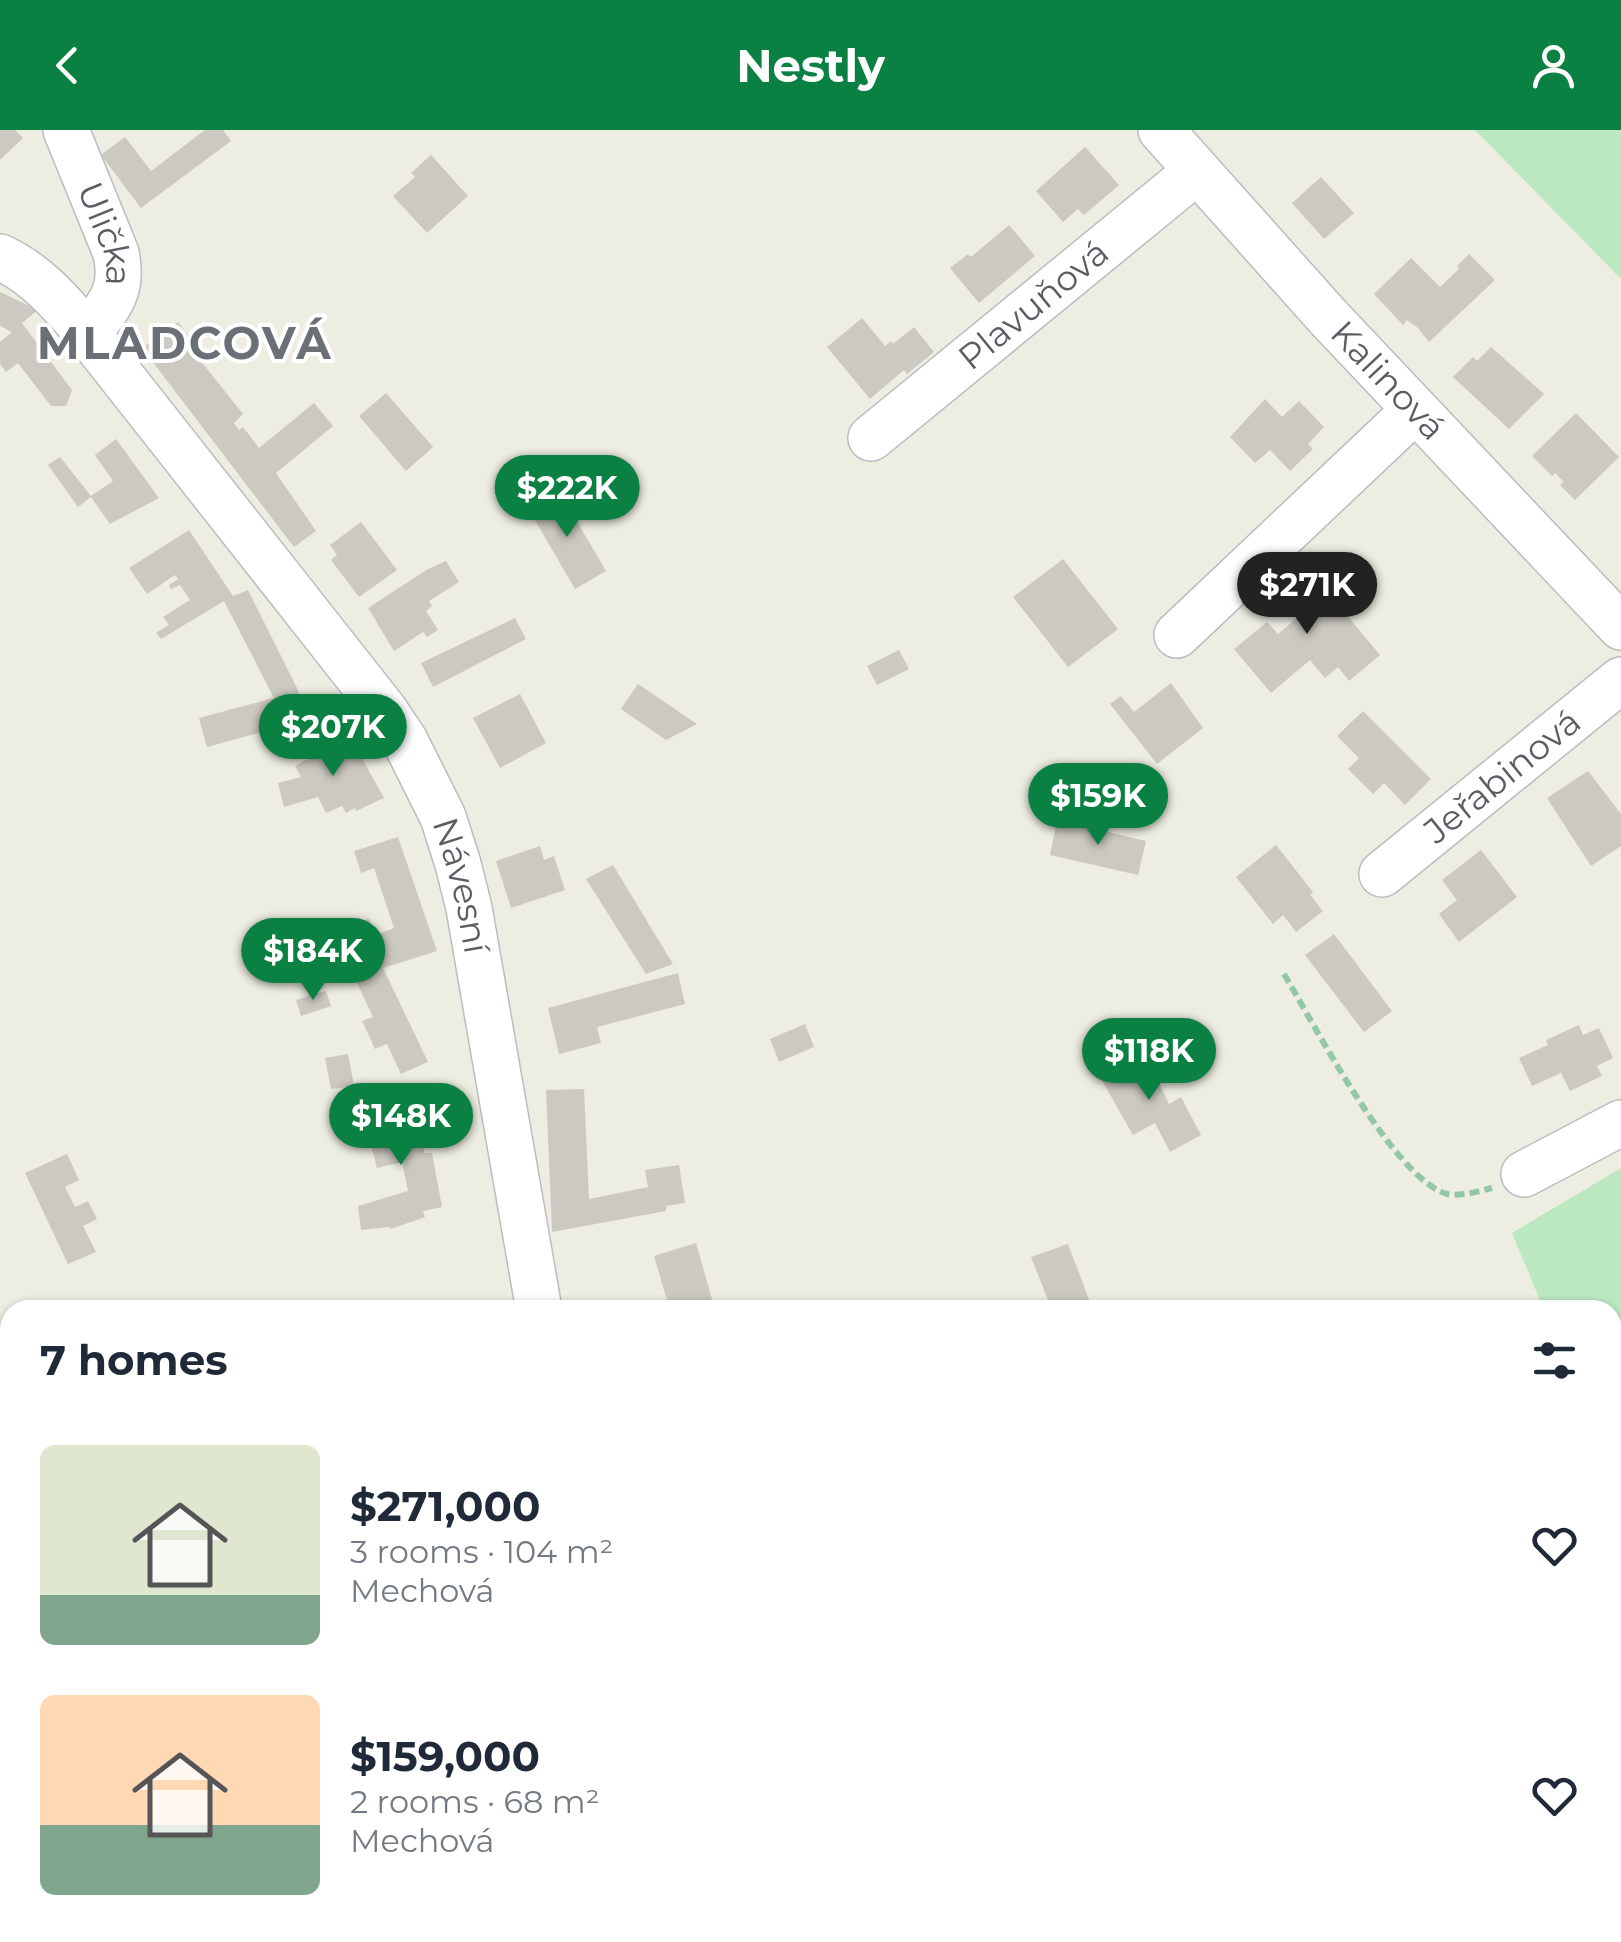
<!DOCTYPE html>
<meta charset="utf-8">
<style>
body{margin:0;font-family:Montserrat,sans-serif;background:#f2f2f3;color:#1f2937;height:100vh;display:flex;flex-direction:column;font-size:38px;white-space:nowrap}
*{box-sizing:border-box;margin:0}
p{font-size:32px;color:#747a83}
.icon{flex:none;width:55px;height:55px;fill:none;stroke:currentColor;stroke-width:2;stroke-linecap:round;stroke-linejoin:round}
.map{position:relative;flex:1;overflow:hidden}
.drawer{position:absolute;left:0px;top:1170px;width:1622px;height:642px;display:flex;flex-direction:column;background:#fff;border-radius:30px 30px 0 0;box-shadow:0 2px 8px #0004}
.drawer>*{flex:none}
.price{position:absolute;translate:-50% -85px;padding:0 22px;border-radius:35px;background:#0b8043;color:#fff;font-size:32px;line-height:65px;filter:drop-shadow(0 2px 5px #0008)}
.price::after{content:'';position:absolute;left:50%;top:60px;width:30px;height:22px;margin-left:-15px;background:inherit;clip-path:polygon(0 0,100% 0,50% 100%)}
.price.active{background:#222;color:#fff}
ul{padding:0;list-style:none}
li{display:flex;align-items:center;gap:30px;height:250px;padding:0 40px}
li span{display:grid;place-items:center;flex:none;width:280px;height:200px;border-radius:15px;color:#555}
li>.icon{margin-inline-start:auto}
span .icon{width:120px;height:120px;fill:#fffc;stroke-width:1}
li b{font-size:42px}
h2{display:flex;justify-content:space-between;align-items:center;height:120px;padding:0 40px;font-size:42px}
header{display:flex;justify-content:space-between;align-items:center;height:130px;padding:0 40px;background:#0b8043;color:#fff;font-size:45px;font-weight:700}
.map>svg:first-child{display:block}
.green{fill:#bce8c0}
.building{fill:#cbc9c1}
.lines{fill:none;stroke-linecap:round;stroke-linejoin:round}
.minor-casing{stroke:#babcc2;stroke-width:48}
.path{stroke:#93c7a6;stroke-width:6;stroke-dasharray:10 5;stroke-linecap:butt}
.minor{stroke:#fff;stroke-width:45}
.labels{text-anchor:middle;stroke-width:8;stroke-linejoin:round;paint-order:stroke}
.street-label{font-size:35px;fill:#5a5e64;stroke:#fff}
.district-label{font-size:45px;font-weight:bold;letter-spacing:2.5px;fill:#6b6f76;stroke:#fff}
</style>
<header><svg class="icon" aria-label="back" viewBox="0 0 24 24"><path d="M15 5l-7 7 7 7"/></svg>Nestly<svg class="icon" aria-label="person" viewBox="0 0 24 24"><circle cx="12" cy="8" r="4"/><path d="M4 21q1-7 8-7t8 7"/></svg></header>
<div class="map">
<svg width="1621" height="1812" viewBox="0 0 1621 1812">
<rect width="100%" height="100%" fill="#eeede2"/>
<!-- green -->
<g class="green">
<path d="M1475 0H1621V149Z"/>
<path d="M1621 1038V1218L1613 1221 1612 1180H1544L1512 1103Z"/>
</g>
<!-- building -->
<g class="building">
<path d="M0 0H15L23 8 0 30Z"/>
<path d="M205 0H223L231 11 141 78 101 25 125 7 151 41Z"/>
<path d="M1085 17 1119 55 1084 85 1078 79 1063 92 1036 61Z"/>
<path d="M431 25 468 66 427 103 393 66 415 47 411 43Z"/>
<path d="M1321 47 1354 83 1324 109 1292 73Z"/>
<path d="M1009 95 1035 126 979 173 950 138 968 124 971 127Z"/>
<path d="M1469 124 1495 150 1429 212 1418 198 1407 190 1403 195 1374 164 1411 128 1440 157 1459 139 1457 136Z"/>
<path d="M0 162 38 180 22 193 72 260 66 276H51L18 233 6 242 0 234V212L12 202 0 196Z"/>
<path d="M862 188 885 216 891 211 893 214 914 197 934 222 907 244 904 240 870 269 827 217Z"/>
<path d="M178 192 200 221 196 225 243 284 234 293 239 300 243 297 259 318 314 273 333 296 276 343 316 401 294 417 142 218Z"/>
<path d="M1491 217 1544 264 1509 299 1453 247 1473 227 1477 231Z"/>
<path d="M386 263 433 317 406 341 359 286Z"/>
<path d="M1265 269 1282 287 1299 271 1324 297 1308 314 1313 319 1290 341 1270 320 1255 333 1230 307Z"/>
<path d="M1576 283 1619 327 1575 370 1560 355 1564 352 1555 343 1552 346 1532 326Z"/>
<path d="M116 309 159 368 110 394 91 367 78 377 48 335 60 327 91 366 113 351 95 325Z"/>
<path d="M559 361 606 441 575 459 529 380Z"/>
<path d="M361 392 397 440 359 467 331 430 337 425 330 415Z"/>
<path d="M189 400 233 466 248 460 298 560 307 590 207 617 199 588 274 568 224 471 161 509 156 503 169 495 163 487 190 470 180 455 171 459 169 455 178 449 175 445 147 464 129 438Z"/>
<path d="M1063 429 1118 499 1068 537 1013 467Z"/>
<path d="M446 431 459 452 429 471 432 476 426 481 438 500 427 507 423 502 394 521 368 478 428 439Z"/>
<path d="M1305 435 1380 525 1349 551 1338 537 1325 548 1310 530 1271 563 1234 519 1267 492 1278 504 1297 488 1274 460Z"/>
<path d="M515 488 526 509 433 557 421 533Z"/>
<path d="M899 520 909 539 877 555 867 536Z"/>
<path d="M1171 553 1203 598 1157 634 1110 574 1121 566 1134 582Z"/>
<path d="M638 554 697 594 666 610 621 579Z"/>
<path d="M520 564 546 613 500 638 473 588Z"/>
<path d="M1363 581 1431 649 1405 675 1384 653 1373 664 1348 639 1359 628 1337 606Z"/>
<path d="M348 603 384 668 356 681 355 678 346 683 342 676 326 683 318 667 284 677 278 653 301 647 295 636 308 629 306 625Z"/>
<path d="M1588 641 1621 684V716L1591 736 1547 668Z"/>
<path d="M1057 690 1146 711 1138 745 1050 725Z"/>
<path d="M398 707 437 821 383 838 428 932 401 944 387 914 375 919 362 891 373 887 352 842 356 838 343 791 353 788 355 793 369 789 373 806 394 798 374 738 361 743 354 721Z"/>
<path d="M1276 715 1313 762 1310 765 1323 781 1296 802 1283 785 1273 794 1236 747Z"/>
<path d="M540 716 544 730 554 726 565 760 511 778 496 731Z"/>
<path d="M1481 720 1517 767 1459 812 1439 784 1457 770 1442 750Z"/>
<path d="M613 735 673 834 646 844 586 749Z"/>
<path d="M1334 804 1392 881 1364 902 1305 825Z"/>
<path d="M678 843 685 874 597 897 601 913 559 924 548 878Z"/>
<path d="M326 861 331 876 301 886 296 870Z"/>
<path d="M805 894 814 917 779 932 770 909Z"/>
<path d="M1579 895 1583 905 1599 898 1613 928 1597 936 1602 946 1570 961 1561 943 1532 956 1519 928 1548 915 1546 910Z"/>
<path d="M1145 923 1169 974 1181 967 1201 1005 1170 1022 1155 993 1133 1005 1100 947Z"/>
<path d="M348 924 354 956 331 959 325 928Z"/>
<path d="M584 959 589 1069 648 1057 645 1040 679 1035 685 1073 666 1076V1081L552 1102 546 960Z"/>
<path d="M412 967 425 1023H432L442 1077 423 1081 425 1087 391 1099 389 1097 361 1100 358 1076 408 1061 402 1032 377 1038 365 992 386 987 383 974Z"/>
<path d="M67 1024 79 1050 65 1057 75 1077 88 1071 97 1089 83 1096 96 1122 68 1134 25 1043Z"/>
<path d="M696 1113 715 1180H670L654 1126Z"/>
<path d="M1068 1114 1093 1180H1052L1031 1127Z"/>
<path d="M419 1172 420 1180H378V1178Z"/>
<path d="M4 1707 10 1714V1765L0 1775V1710Z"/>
<path d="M254 1802H312L308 1806 312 1812H263Z"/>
<path d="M1153 1802H1250L1242 1812H1164Z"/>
<path d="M1260 1802H1332L1342 1812H1270Z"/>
</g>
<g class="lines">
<defs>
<g id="minor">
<path id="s1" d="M66 0 116 123C124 161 110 174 88 204"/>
<path id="s2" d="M1161 0 1328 187 1621 497"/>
<path id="s3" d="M0 127C37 144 61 173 88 204L385 581 405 611 443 687 458 734 469 778 539 1180"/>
<path id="s4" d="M871 308 1197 41"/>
<path d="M1177 505 1415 280"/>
<path id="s5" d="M1382 744 1621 550"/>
<path d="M1524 1044 1621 993"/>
<path d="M0 1614 10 1625"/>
<path d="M1612 1698 1621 1699"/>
<path d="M171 1802 180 1812"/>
<path d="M747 1802 749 1812"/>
<path d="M934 1802 955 1812"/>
<path d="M1014 1812 1053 1802"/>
</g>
</defs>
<!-- minor casing -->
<use href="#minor" class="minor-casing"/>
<!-- path -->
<path class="path" d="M1284 844C1314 894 1394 1049 1447 1064 1459 1067 1479 1061 1492 1058"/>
<!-- minor -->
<use href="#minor" class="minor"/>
</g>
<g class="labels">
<!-- street labels -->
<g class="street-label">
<text dy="12" stroke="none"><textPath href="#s1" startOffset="112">Ulička</textPath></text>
<text dy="12" stroke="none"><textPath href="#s4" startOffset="210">Plavuňová</textPath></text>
<text dy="12" stroke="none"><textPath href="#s2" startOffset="338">Kalinová</textPath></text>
<text dy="12" stroke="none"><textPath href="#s5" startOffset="155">Jeřabinová</textPath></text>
<text dy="12" stroke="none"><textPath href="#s3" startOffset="790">Návesní</textPath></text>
</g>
<!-- district labels -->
<g class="district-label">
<text x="185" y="229">MLADCOVÁ</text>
</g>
</g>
</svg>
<b class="price" style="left:567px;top:410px">$222K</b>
<b class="price active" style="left:1307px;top:507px">$271K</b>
<b class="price" style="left:333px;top:649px">$207K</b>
<b class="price" style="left:1098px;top:718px">$159K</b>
<b class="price" style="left:313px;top:873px">$184K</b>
<b class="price" style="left:1149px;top:973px">$118K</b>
<b class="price" style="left:401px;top:1038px">$148K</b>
<section class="drawer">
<h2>7 homes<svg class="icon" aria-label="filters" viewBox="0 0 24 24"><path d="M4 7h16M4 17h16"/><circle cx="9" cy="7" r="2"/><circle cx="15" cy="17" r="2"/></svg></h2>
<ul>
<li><span style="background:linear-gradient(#dfe7d0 75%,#7fa58c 0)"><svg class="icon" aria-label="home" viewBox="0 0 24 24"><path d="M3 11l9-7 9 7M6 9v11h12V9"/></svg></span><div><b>$271,000</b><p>3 rooms · 104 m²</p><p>Mechová</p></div><svg class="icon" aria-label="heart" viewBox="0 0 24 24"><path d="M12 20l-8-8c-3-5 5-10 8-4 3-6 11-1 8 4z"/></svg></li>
<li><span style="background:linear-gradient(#ffd9b3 65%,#7fa58c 0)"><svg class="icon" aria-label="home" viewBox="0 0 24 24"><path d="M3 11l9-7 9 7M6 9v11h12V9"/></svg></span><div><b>$159,000</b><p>2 rooms · 68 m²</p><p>Mechová</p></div><svg class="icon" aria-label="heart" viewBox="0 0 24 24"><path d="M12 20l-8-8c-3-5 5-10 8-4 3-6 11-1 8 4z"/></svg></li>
</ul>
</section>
</div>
